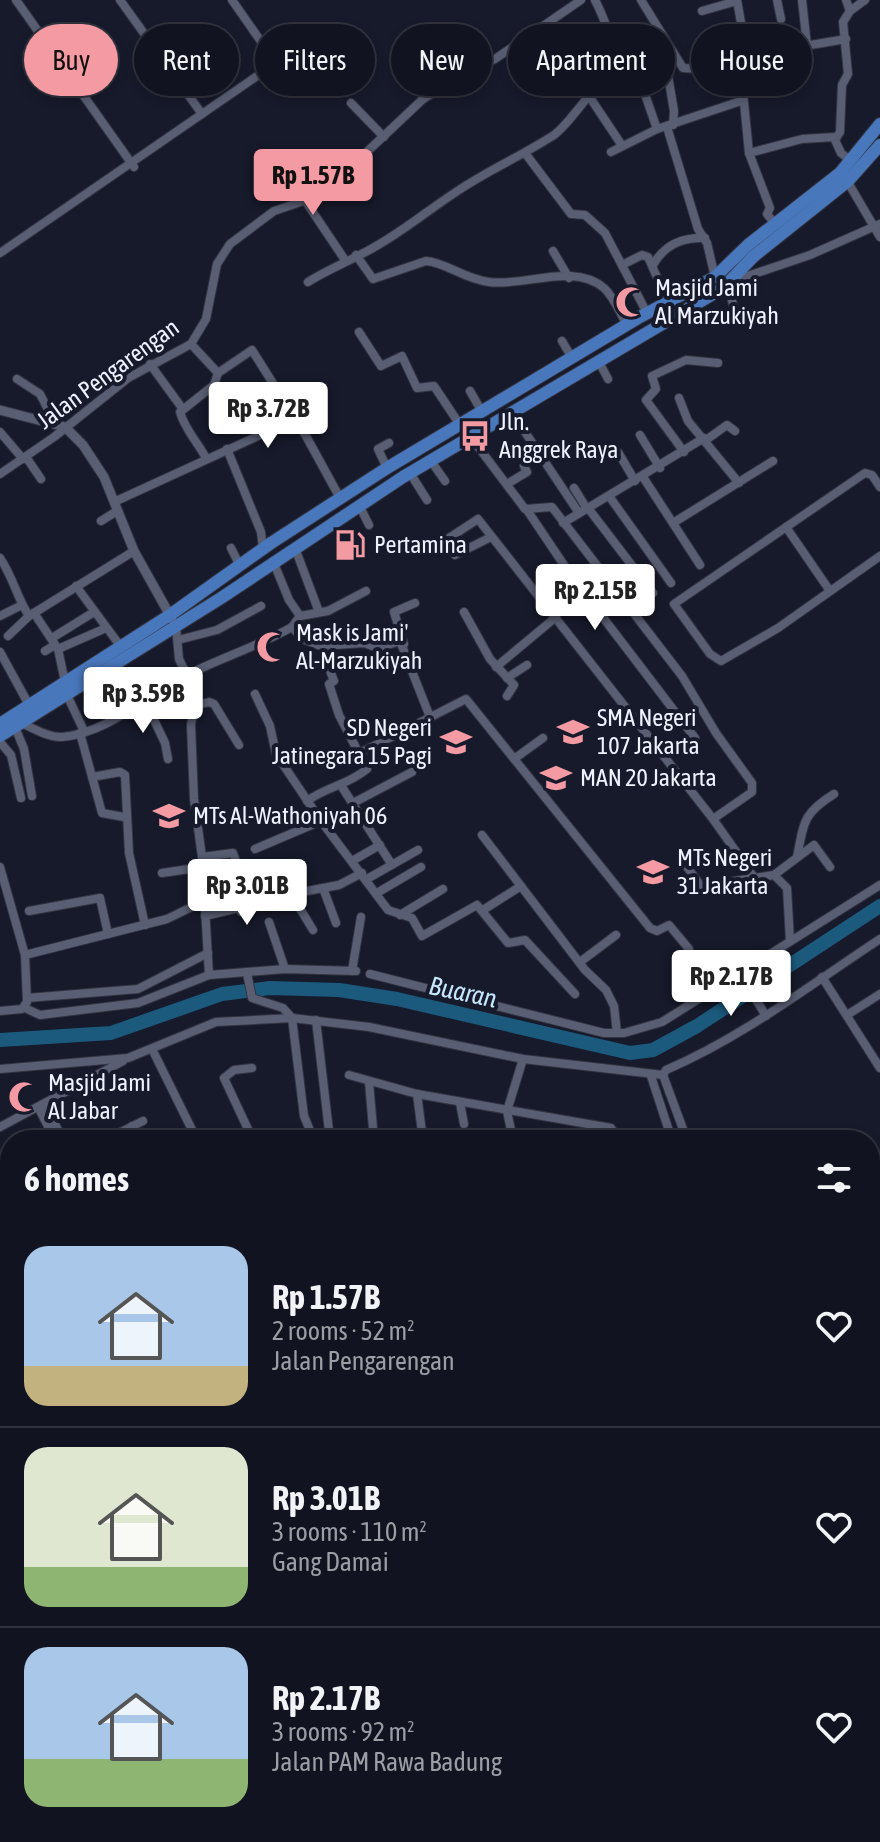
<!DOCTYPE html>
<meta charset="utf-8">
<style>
body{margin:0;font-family:"Asap Condensed",sans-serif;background:#1a1d29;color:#f1f3f6;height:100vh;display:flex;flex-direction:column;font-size:30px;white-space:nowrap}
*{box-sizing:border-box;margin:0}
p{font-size:26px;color:#9c9ea5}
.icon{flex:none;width:44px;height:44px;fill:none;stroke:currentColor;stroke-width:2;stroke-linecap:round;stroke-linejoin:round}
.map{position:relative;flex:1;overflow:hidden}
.details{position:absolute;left:0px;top:1130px;width:880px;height:712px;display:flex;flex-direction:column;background:#111420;border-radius:32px 32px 0 0;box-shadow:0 4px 12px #0003,0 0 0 2px #30333e}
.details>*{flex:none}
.hud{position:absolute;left:24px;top:24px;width:832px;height:72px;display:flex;gap:16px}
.price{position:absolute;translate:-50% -68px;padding:0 18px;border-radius:8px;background:#fff;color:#222;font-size:26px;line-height:52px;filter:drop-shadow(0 2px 4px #0008)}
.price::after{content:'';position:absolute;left:50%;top:48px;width:24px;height:18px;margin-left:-12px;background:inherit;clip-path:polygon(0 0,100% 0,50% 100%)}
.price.on{background:#f49aa3;color:#111}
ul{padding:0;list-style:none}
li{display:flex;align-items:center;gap:24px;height:200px;padding:0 24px}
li+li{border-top:2px solid #30333e}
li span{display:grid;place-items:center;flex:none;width:224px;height:160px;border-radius:24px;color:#555}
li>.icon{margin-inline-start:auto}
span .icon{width:96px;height:96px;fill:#fffc;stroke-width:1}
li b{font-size:34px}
h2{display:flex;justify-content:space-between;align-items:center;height:96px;padding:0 24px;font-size:34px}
.chip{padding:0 28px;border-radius:36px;background:#111420;box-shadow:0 4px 12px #0003,0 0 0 2px #30333e;font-size:28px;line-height:72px}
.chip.on{background:#f49aa3;color:#111}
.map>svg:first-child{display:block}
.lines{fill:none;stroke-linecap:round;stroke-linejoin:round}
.river{stroke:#1b5a7d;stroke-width:14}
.minor-casing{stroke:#333442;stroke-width:10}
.tertiary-casing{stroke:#333442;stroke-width:11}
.primary-casing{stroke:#333442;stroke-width:14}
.minor{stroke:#595e73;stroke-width:8}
.tertiary{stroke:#595e73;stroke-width:9}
.primary{stroke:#4977bb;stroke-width:12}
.labels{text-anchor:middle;stroke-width:8;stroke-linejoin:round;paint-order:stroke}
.poi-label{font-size:24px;fill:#eff2ff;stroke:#171a2b;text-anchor:start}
.street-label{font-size:24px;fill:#eff2ff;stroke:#171a2b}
.water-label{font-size:26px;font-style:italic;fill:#c6e7fd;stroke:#171a2b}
</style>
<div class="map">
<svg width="880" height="1842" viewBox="0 0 880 1842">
<rect width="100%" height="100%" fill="#171a2b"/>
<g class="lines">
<!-- river -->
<path class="river" d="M0 1040 111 1033 222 994 270 988 339 990 397 999 630 1053 653 1050 697 1026 880 906"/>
<defs>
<g id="minor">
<path d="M16 0 134 167"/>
<path d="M120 0 202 114"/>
<path d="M595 0C608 24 612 48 625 71L632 70 638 74 657 129 741 101"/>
<path d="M641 0 683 68 741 72 766 69 762 32 743 34 737 0"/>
<path d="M777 0 781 19"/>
<path d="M802 0 807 45"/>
<path d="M846 0 850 11 843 22 848 74 842 85 840 132 835 140 841 153 851 161"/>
<path d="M702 11 737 1"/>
<path d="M850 11 865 0"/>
<path d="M787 49 846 39"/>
<path d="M431 56 448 82"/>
<path d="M666 64 674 111 673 125"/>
<path d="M636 71 670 64"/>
<path d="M741 72 749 153 770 208 767 214 775 224"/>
<path d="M589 96 621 144"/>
<path d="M351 103 384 137"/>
<path d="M667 127 698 229 707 243 715 277"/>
<path d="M611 152 657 129"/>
<path d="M525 153 571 214 585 215 605 233 647 313"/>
<path d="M749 153 802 139 835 137"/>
<path d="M336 161 334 167 342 179"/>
<path d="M846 179 880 237"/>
<path d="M306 202 345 260"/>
<path d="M553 251 569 278"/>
<path d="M0 253 276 63 232 0"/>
<path d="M356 255 373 279 426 261C445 262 464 279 489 282 524 287 573 262 604 288 614 297 620 313 627 325"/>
<path d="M624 264 642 255 648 257 668 302"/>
<path d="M653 265C664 245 683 237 705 238"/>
<path d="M308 282C330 268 355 259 378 245 406 229 431 208 459 190 489 170 523 155 554 135 576 119 597 73 625 71"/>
<path d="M730 282 810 255 880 224"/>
<path d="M728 284 735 313"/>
<path d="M359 332 381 366 402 356 417 388 434 386 460 425"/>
<path d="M562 341 572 358"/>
<path d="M191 344 218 373 252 350 306 436 340 498"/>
<path d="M598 360 608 379"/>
<path d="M150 364 182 408"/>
<path d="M17 379 40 394 55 423"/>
<path d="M470 391 482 412"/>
<path d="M679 398 688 421 739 483"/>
<path d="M511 411 579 513"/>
<path d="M0 432 23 459"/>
<path d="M640 435 660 468"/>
<path d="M470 436 525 509 552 507 682 676 716 733 752 783V792L713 819"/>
<path d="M706 440 727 425 735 431"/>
<path d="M227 449 261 532 263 548"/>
<path d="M618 452 635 481"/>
<path d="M684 452 646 400 656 389 652 376 686 360 718 363"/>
<path d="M26 457 41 479"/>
<path d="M206 458C197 441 185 430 180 412L214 385 218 373"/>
<path d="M431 461 445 481"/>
<path d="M387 468 378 449 389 443"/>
<path d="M410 473 427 500"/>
<path d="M0 474 54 437 128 378 191 344 206 319 217 264 230 244 274 211 321 195 422 100 461 74 495 59 581 0"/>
<path d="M643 477 700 565"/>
<path d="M507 484 527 472 524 466"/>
<path d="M880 487 872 475 865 473 674 604 710 654 721 661 778 628 880 556"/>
<path d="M574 488 587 509"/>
<path d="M609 496 671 583"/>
<path d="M114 502 295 419"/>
<path d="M359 505 369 525"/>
<path d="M588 508 653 593"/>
<path d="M527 510 572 577 695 738"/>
<path d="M101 521 117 511"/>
<path d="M563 523 704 438"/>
<path d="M673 523 773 461"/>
<path d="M786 527 830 591"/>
<path d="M449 538 478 519 713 819 756 880"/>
<path d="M231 548 240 566"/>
<path d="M295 548 319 612"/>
<path d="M455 555 489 538"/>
<path d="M0 558C13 577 17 598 29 616L34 613"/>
<path d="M273 561 289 600 300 616 292 627 303 639 321 646 364 643 378 648 400 641 430 717"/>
<path d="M76 586 121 647"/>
<path d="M464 612 490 659 514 685 507 696"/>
<path d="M34 613 134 551"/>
<path d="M34 613 58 649 65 682"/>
<path d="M0 616 22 605"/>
<path d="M300 616 328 611 366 591"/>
<path d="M176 626 179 659 189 680 194 706 191 725 194 799 202 857 209 975"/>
<path d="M8 636 29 616"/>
<path d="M52 638 94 612"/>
<path d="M178 640 217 630 261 606"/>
<path d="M404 644 394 612 415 603"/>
<path d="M58 649 106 628"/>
<path d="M45 651 55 645"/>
<path d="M0 652 29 705"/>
<path d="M114 665 128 710"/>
<path d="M496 667 556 617"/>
<path d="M507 678 527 665"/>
<path d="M66 693 84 731"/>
<path d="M255 694 270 726 276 754 321 821"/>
<path d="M145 701 165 743 168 759"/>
<path d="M194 706 209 702 214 704 239 745"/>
<path d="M21 723C33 728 49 738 62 737 108 733 146 696 185 676 220 658 257 647 292 627"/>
<path d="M15 727 24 749 32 796"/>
<path d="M80 733 102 813 124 817"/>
<path d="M0 742 11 755 21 798"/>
<path d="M358 754 466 699 650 928 657 931 669 925 689 949 688 955 708 993"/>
<path d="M514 759 543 738"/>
<path d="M92 777 120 772 125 775 129 853 145 925"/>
<path d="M342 787 392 865"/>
<path d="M307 801C328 786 348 785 367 769L339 715 329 684 334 681 329 668 328 646"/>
<path d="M353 803 412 772"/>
<path d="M197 822 224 821"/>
<path d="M482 835 585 970 606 990 614 1006 617 1033"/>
<path d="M255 849 321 821 388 910 412 918 422 936 477 905 508 943 525 940 575 994"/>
<path d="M202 857 233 853 253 908"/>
<path d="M797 857C804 823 802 814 834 794"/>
<path d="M682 860 701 886 774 875 814 845 830 867"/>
<path d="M352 861 380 845"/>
<path d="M0 867 25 955 27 1002 22 1009 0 1011"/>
<path d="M162 873 203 867"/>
<path d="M774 875 787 888 790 941"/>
<path d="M367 879 418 850"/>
<path d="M323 888 336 923"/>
<path d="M377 893 421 867"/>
<path d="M291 894 313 930"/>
<path d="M483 910 521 886"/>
<path d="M29 911 100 898 108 934"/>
<path d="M400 915 443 889"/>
<path d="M205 916 239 908 241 912 291 894 339 885 362 873"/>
<path d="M269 922 285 969"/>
<path d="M25 955 167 919 206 900"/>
<path d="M580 962 616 935"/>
<path d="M352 971 361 917"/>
<path d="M247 973 252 998 283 1008 292 1018 304 1116 314 1140"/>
<path d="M740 973 766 1016"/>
<path d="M370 974 604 1033H624L662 1022 880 885"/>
<path d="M822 977 880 1068"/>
<path d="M27 998 138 989 208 953"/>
<path d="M25 1008 40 1015 138 1003 209 975 285 969 356 971"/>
<path d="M847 1015 880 994"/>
<path d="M316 1020 329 1131"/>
<path d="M153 1051 197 1140"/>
<path d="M252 1068 234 1070 224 1078 253 1140"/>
<path d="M0 1069 128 1058 216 1022 292 1018 369 1027 523 1059 663 1075 666 1070C743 1037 810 985 880 939"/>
<path d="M349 1075 417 1094 611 1128 619 1140"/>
<path d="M663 1075 687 1140"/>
<path d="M651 1076 672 1140"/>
<path d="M369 1082 374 1140"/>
<path d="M417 1094 423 1140"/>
<path d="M460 1103 464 1124"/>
<path d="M45 1104 63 1140"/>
<path d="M38 1107 55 1140"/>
<path d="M132 1126 138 1140"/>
<path d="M0 1127 123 1061"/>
<path d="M105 1140 143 1121"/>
<path d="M513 1140 507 1111 523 1059"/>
<path d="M0 1194 10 1189"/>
<path d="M870 1217 880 1211"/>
<path d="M0 1299 10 1320"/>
<path d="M870 1320 880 1313"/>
<path d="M870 1392 875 1399"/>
<path d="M0 1398 10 1393"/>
<path d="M870 1499 880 1490"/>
<path d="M0 1510 10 1506"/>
<path d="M0 1586 10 1584"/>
<path d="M0 1633 10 1631"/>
<path d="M870 1762 880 1754"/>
<path d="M0 1799H10"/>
<path d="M870 1823 880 1815"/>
<path d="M49 1832 51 1842"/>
<path d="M274 1832 278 1842"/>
<path d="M307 1832 311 1842"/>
<path d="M566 1832 576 1842"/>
<path d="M692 1832 703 1842"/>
<path d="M751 1832 762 1842"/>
<path d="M835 1832 844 1842"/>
<path d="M104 1842 134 1834"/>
<path d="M228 1842 260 1832"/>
<path d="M528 1842 536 1832"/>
<path d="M611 1842 620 1832"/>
<path d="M670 1842 680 1832"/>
<path d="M793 1842 804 1832"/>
<path d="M845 1842 858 1832"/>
</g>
<path id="tertiary" d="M0 410 65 427 83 445 104 477 134 551 172 619"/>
<g id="primary">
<path d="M0 724 170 615 271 543 387 468 638 318 715 277 748 245 840 173 880 124"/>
<path d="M0 736 221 598 403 477 723 288 754 256 848 181 880 145"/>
</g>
</defs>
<!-- minor casing -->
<use href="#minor" class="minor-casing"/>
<!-- tertiary casing -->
<use href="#tertiary" class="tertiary-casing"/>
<!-- primary casing -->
<use href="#primary" class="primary-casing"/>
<!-- minor -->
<use href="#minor" class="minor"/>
<!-- tertiary -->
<use href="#tertiary" class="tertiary"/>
<!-- primary -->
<use href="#primary" class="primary"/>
</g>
<!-- icons -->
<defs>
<symbol id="mosque-bare" viewBox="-9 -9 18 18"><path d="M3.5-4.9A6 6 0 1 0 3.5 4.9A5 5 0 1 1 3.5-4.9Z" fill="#f49aa3" stroke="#171a2b" stroke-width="2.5" paint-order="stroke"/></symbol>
<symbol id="bus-bare" viewBox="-9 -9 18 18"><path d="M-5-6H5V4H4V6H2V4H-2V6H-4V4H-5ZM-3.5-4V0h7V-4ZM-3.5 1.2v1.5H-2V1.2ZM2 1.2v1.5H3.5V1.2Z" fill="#f49aa3" stroke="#171a2b" stroke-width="2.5" paint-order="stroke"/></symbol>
<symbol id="fuel-bare" viewBox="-9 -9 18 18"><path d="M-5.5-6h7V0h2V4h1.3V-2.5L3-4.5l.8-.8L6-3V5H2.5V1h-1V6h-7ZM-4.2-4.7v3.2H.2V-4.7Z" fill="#f49aa3" stroke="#171a2b" stroke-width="2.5" paint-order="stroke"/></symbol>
<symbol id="school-bare" viewBox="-9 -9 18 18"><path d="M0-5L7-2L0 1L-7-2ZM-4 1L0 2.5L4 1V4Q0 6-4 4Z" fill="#f49aa3" stroke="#171a2b" stroke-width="2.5" paint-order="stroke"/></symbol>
</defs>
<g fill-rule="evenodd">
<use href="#mosque-bare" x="609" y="280" width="44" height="44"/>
<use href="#bus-bare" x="453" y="414" width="44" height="44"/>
<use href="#fuel-bare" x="328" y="523" width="44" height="44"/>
<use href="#mosque-bare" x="250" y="625" width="44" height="44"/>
<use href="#school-bare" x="551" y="710" width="44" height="44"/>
<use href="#school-bare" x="434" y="720" width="44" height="44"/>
<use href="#school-bare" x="534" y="756" width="44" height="44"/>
<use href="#school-bare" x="147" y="794" width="44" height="44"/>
<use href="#school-bare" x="631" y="850" width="44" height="44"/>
<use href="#mosque-bare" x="2" y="1075" width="44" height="44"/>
</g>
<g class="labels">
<!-- poi labels -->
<g class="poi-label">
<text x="655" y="296">Masjid Jami<tspan x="655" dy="28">Al Marzukiyah</tspan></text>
<text x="499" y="430">Jln.<tspan x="499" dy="28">Anggrek Raya</tspan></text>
<text x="374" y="553">Pertamina</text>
<text x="296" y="641">Mask is Jami'<tspan x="296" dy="28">Al-Marzukiyah</tspan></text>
<text x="597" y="726">SMA Negeri<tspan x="597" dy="28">107 Jakarta</tspan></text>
<text x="432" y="736" text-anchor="end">SD Negeri<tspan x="432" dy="28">Jatinegara 15 Pagi</tspan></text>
<text x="580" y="786">MAN 20 Jakarta</text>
<text x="193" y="824">MTs Al-Wathoniyah 06</text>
<text x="677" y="866">MTs Negeri<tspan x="677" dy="28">31 Jakarta</tspan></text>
<text x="48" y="1091">Masjid Jami<tspan x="48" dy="28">Al Jabar</tspan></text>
</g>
<!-- street labels -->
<g class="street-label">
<text transform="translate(108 374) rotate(-36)" y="8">Jalan Pengarengan</text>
</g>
<!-- water labels -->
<g class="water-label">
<text transform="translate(463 992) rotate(12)" y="9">Buaran</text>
</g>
</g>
</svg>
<b class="price on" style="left:313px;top:217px">Rp 1.57B</b>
<b class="price" style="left:268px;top:450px">Rp 3.72B</b>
<b class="price" style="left:595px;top:632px">Rp 2.15B</b>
<b class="price" style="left:143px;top:735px">Rp 3.59B</b>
<b class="price" style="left:247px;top:927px">Rp 3.01B</b>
<b class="price" style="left:731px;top:1018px">Rp 2.17B</b>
<div class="hud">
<a class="chip on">Buy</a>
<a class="chip">Rent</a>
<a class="chip">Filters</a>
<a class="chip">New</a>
<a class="chip">Apartment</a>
<a class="chip">House</a>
</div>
<section class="details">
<h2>6 homes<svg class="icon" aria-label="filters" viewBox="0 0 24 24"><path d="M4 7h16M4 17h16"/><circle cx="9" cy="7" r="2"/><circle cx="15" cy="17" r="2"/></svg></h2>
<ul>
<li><span style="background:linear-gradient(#a9c7e8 75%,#c2b280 0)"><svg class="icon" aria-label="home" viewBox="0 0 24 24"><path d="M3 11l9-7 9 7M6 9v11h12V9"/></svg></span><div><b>Rp 1.57B</b><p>2 rooms · 52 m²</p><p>Jalan Pengarengan</p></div><svg class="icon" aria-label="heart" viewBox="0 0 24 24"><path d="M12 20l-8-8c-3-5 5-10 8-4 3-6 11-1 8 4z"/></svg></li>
<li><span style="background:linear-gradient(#dfe7d0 75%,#8fb573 0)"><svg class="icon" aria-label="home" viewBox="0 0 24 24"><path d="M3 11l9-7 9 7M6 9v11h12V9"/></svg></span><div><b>Rp 3.01B</b><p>3 rooms · 110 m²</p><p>Gang Damai</p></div><svg class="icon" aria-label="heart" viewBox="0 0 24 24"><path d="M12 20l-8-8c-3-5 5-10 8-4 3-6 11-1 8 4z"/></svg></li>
<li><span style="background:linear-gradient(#a9c7e8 70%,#8fb573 0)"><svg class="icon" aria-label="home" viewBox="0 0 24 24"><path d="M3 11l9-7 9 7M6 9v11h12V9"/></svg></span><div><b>Rp 2.17B</b><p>3 rooms · 92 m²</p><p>Jalan PAM Rawa Badung</p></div><svg class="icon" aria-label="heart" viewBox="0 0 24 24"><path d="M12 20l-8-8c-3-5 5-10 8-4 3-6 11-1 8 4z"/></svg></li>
</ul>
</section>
</div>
